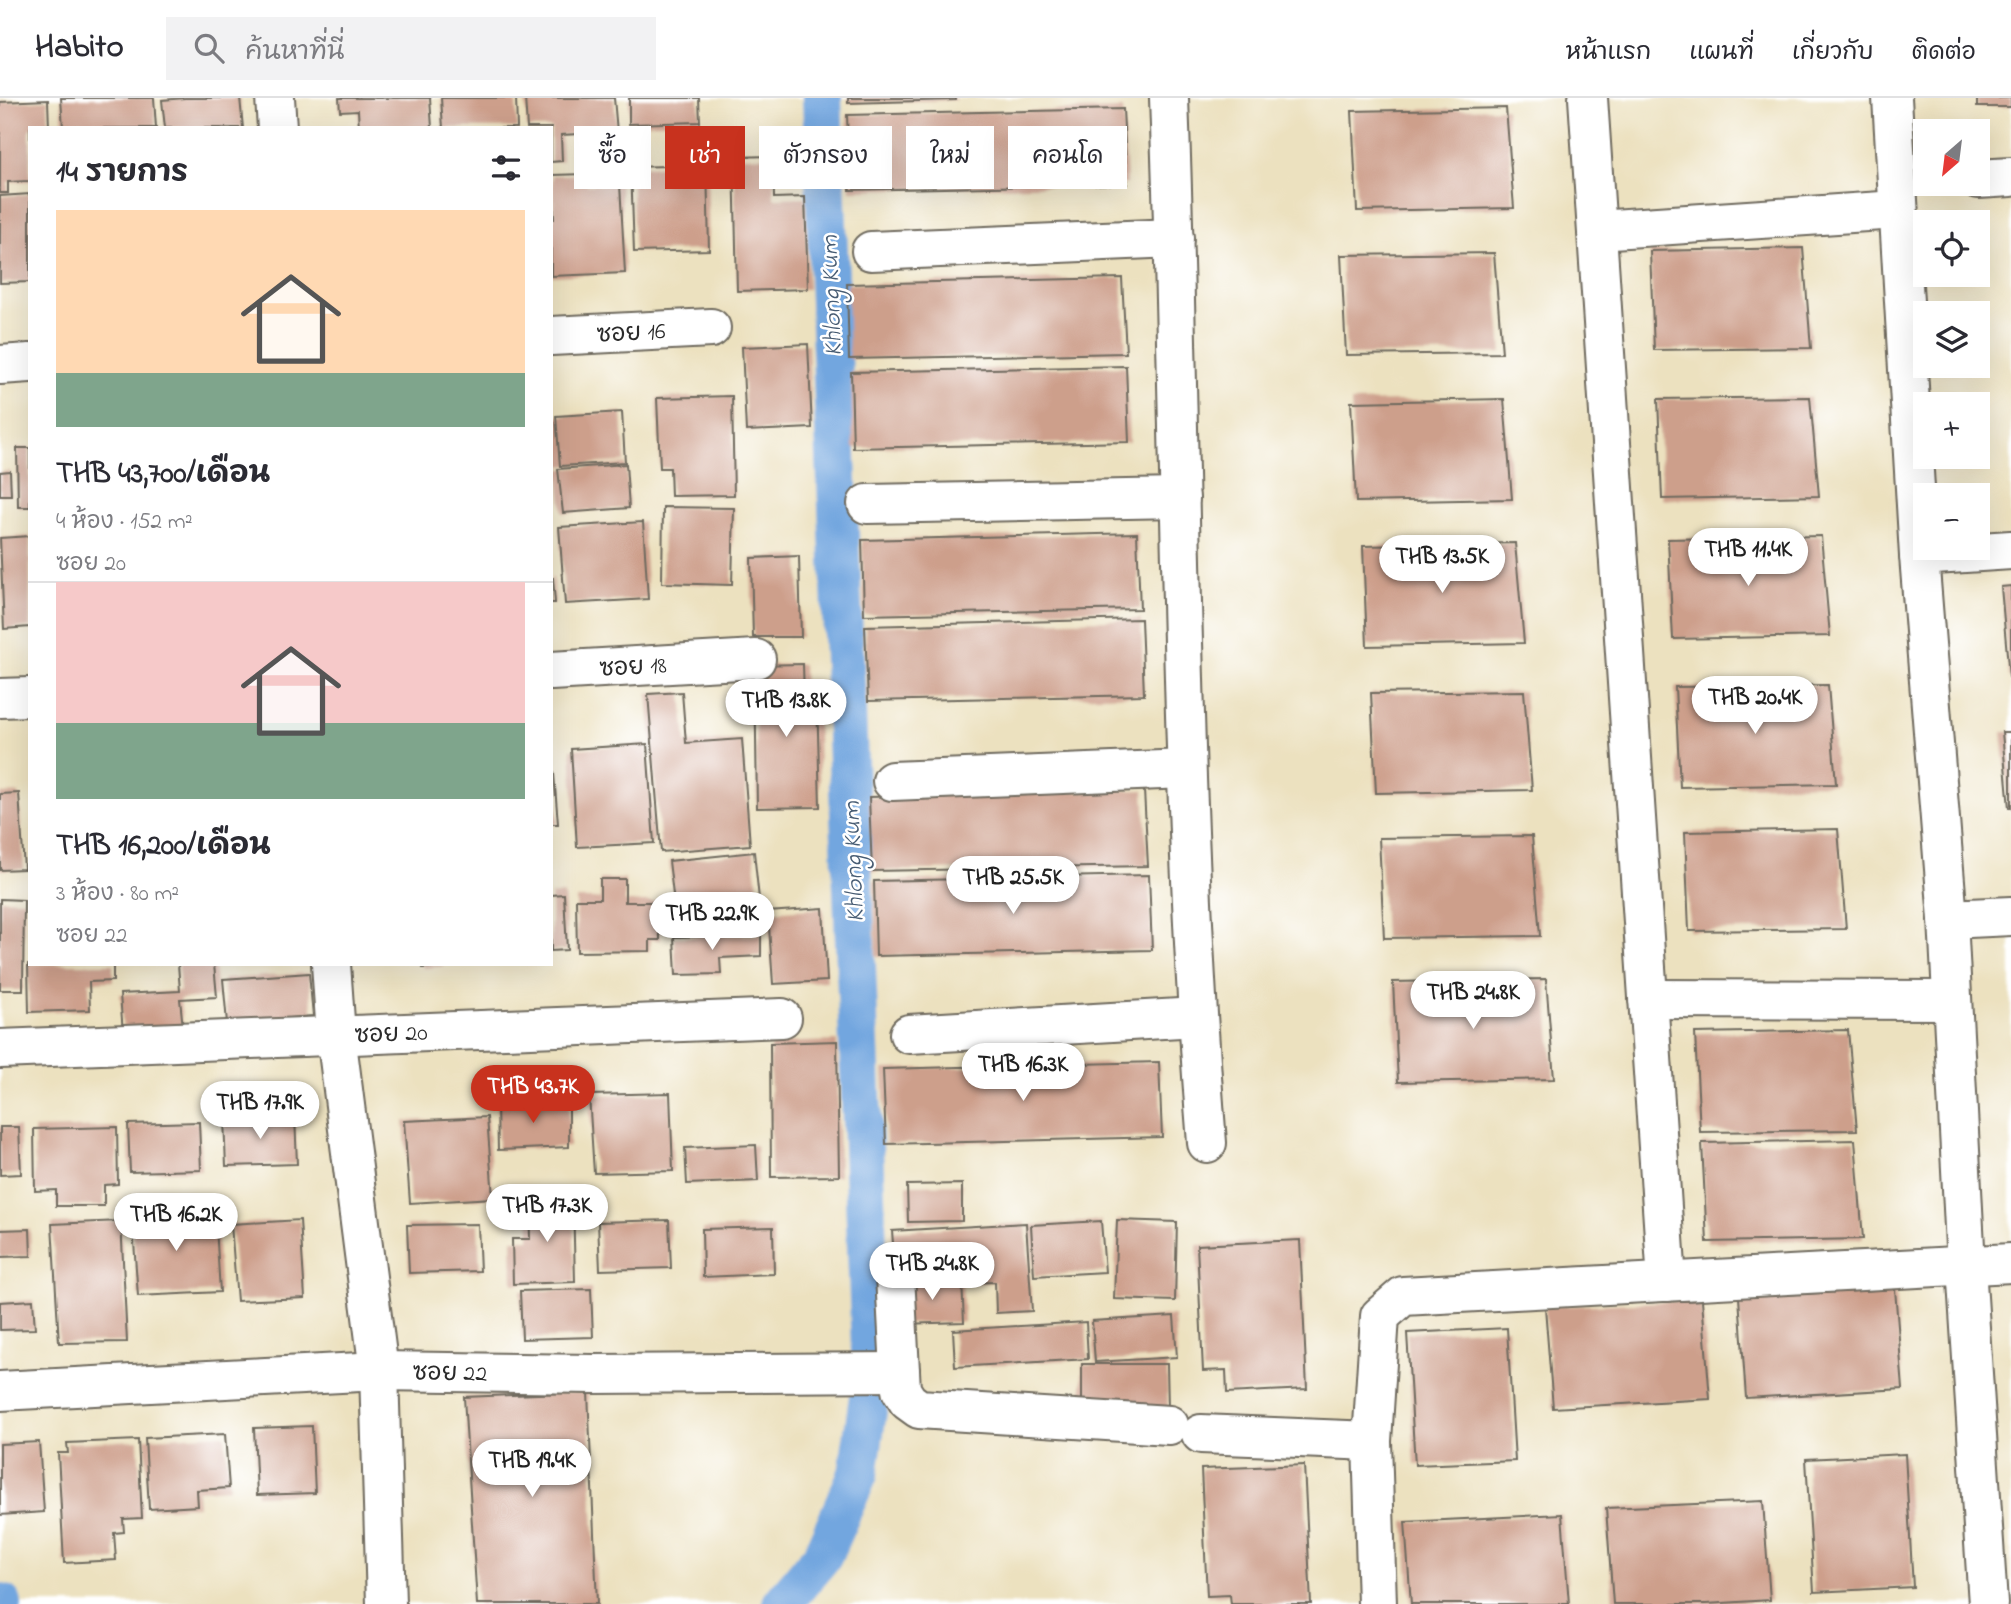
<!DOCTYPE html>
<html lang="th">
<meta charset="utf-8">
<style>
body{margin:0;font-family:"Indie Flower","Playpen Sans Thai",sans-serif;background:#f2f2f3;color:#2b2b33;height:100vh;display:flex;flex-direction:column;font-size:26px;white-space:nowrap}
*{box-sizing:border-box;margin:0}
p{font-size:23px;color:#7c7c81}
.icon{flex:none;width:38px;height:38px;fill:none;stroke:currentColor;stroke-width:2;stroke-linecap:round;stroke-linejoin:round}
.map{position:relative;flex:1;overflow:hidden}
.side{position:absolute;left:28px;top:28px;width:525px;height:840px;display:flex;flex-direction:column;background:#fff;border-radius:0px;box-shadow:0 7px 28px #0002}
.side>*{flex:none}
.hud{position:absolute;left:574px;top:28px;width:665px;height:63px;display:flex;gap:14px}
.needle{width:46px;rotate:208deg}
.buttons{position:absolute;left:1913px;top:21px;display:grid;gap:14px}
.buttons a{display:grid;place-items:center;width:77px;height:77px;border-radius:0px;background:#fff;box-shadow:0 7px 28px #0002;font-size:35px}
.price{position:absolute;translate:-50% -60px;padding:0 16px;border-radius:24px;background:#fff;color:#222;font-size:23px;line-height:46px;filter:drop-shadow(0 2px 4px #0008)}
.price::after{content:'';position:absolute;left:50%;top:42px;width:21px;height:16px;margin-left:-10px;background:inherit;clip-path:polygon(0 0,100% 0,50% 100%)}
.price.active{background:#c8321e;color:#fff}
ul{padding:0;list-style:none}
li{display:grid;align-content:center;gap:14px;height:371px;padding:0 28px}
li+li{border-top:2px solid #e1e1e2}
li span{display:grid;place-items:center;height:217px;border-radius:0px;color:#555}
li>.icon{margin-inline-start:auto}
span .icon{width:126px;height:126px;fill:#fffc;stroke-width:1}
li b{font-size:30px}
h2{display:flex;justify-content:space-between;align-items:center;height:84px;padding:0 28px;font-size:30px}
.tag{padding:0 24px;border-radius:0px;background:#fff;box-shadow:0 7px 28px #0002;font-size:24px;line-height:63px}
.tag.active{background:#c8321e;color:#fff}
header{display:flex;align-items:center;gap:42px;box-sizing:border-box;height:98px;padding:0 35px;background:#fff;border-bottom:2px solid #e1e1e2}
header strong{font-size:33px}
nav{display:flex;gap:38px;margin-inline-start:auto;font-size:24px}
.search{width:490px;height:63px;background:#f2f2f3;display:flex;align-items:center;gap:18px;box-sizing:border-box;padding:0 24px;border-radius:0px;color:#7c7c81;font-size:26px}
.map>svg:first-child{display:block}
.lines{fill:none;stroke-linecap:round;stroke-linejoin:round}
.canal{stroke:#72a6df;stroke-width:40}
.building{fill:#cd9f8b}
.minor-casing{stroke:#6f6b5f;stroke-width:42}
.minor{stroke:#fff;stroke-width:38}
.labels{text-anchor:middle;stroke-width:5;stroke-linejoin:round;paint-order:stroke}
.street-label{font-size:24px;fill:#2b2b2b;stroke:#fff}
.water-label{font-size:26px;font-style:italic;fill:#475c73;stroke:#fff}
</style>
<header>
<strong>Habito</strong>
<div class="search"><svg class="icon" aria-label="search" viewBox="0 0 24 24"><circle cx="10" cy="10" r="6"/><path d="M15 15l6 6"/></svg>ค้นหาที่นี่</div>
<nav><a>หน้าแรก</a><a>แผนที่</a><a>เกี่ยวกับ</a><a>ติดต่อ</a></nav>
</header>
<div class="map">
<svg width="2011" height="1506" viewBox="0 0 2011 1506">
<rect width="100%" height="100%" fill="#fff"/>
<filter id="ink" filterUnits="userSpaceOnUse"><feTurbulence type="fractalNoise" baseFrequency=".0143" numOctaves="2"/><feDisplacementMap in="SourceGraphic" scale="14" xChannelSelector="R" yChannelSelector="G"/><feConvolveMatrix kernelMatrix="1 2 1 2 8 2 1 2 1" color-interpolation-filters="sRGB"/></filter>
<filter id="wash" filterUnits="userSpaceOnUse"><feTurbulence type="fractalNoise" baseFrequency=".00686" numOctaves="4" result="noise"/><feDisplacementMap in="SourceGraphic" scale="28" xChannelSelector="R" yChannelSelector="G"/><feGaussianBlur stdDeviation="1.57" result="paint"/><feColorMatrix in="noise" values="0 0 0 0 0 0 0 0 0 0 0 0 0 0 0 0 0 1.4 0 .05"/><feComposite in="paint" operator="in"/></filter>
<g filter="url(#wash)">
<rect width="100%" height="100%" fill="#ece1bf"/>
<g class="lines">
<!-- canal -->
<g class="canal">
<path d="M0 1506H2"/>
<path d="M782 1506 822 1458 858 1376 872 1278 822 0"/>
</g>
</g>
<g id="blocks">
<!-- building -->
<g class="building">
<path d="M61 0H154L156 30H63Z"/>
<path d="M185 0H240L243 30H165L162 2Z"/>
<path d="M339 0H430L432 30H359L358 12 340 13Z"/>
<path d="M441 0H516L517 30H443Z"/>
<path d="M525 0H614L617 34 561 37 562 63 551 64V30H527Z"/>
<path d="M629 0H699L700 24 629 26Z"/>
<path d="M848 0H956V2L848 5Z"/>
<rect x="1977" y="0" width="34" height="9"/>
<path d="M48 2 49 30H30V83L8 84V95H0V4Z"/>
<path d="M1506 10 1514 110 1357 113 1352 13Z"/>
<path d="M1123 11 1127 86 850 92 847 17Z"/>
<path d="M773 58 774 100 805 99 808 191 737 193 734 59Z"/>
<path d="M707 67 709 152 634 154 631 69Z"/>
<path d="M587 76V87L620 86 625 175 551 178V121H554L552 77Z"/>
<path d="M30 96V184L0 185V98Z"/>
<path d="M1803 150 1811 250 1654 252 1650 153Z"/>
<path d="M1494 155 1502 255 1346 257 1341 157Z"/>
<path d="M1122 180 1126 255 849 261 847 186Z"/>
<path d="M808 246 812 330 746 333 742 249Z"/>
<path d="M1126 268 1129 344 853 350 851 274Z"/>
<path d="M732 298 734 397 671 398 670 370H660L657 300Z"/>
<path d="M1810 299 1819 398 1662 401 1658 301Z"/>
<path d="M1504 301 1512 401 1356 404 1351 304Z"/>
<path d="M622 314 625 364 560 368 556 318Z"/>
<path d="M17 350H30V409H18Z"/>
<path d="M626 366 629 410 563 415 558 371Z"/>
<path d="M10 373 11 397H0V374Z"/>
<path d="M663 409 734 410 732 487 662 485Z"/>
<path d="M643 424 648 501 565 506 559 429Z"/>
<path d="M1137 435 1140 511 864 517 862 442Z"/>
<path d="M30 438V529L4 531 0 440Z"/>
<path d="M1821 438 1830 538 1673 541 1668 441Z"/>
<path d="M1515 445 1524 545 1367 548 1363 448Z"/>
<path d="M799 458 801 539H753L751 460Z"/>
<path d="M551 480H553L555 505H551Z"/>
<path d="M2011 488V579H2009L2001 489Z"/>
<path d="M1141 521 1144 597 868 603 865 528Z"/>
<path d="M803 566 804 599 817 598 820 709 757 710 755 567Z"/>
<path d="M1828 587 1836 686 1680 689 1675 589Z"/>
<path d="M1524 593 1532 692 1376 695 1371 595Z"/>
<path d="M682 594 686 645 742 641 750 747 661 754 648 596Z"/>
<path d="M2002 634H2011V710H2009Z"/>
<path d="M647 646 654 745 577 749 571 651Z"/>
<path d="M551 675H554L558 726H551Z"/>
<path d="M1144 692 1148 768 872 773 869 699Z"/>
<path d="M19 695 24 771 0 772V696Z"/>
<path d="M1838 731 1846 831 1689 833 1685 734Z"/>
<path d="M1532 738 1540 838 1384 840 1379 740Z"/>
<path d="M754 754 762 829 729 833V826L677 831 669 763Z"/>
<path d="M1149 777 1152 852 876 858 874 783Z"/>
<path d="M600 781H625V804H659L660 842H650V853L577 854 576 801H600Z"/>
<path d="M564 796 567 852 551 853V797Z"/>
<path d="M0 801 24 802 23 892H0Z"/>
<path d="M823 810 827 883 773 886 768 814Z"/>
<path d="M761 837V858L720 860 721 876 676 877 674 839Z"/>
<path d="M28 866H113V883L89 884 90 912 29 914Z"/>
<path d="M178 866H214L217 899 180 901 183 930 123 935 120 896 180 893Z"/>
<path d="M422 866H443V868L423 870Z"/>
<path d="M309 875 313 918 227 925 223 881Z"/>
<path d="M1546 881 1554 981 1398 984 1393 884Z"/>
<path d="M1848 932 1857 1032 1700 1034 1695 935Z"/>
<path d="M837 943 839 1078 771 1079 770 945Z"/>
<path d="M1159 964 1162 1039 886 1046 883 971Z"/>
<path d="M670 995 673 1073 594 1075 589 997Z"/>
<path d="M569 1002V1049L498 1052 497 1005Z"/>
<path d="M295 1018 297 1066 226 1068 224 1020Z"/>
<path d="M487 1019 493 1100 410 1105 404 1023Z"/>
<path d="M199 1024 201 1072 130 1074 128 1026Z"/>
<path d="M0 1029H19L21 1076 0 1077Z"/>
<path d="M117 1029 118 1086 104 1087V1108H56V1092L35 1093 34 1031Z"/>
<path d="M1855 1042 1863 1141 1707 1144 1702 1045Z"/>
<path d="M756 1047 758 1083 687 1086 685 1050Z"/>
<path d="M962 1086V1123L908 1124 907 1087Z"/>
<path d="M573 1100 575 1184 513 1186 512 1141H530L529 1101Z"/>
<path d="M215 1112 220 1194 138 1198 132 1117Z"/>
<path d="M300 1122 305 1200 237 1203 231 1126Z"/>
<path d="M669 1122 671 1170 600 1172 598 1124Z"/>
<path d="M1117 1122 1177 1124 1175 1203 1114 1201Z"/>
<path d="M121 1123 127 1244 59 1245 52 1126Z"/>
<path d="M1101 1123 1105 1174 1034 1178 1031 1127Z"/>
<path d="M1026 1125 1032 1213 996 1215 995 1184 971 1185 970 1177 896 1181 892 1133Z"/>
<path d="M478 1126 480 1173 409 1175 407 1127Z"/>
<path d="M773 1129 774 1176 703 1179 702 1131Z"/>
<path d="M30 1131 31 1158 0 1159V1132Z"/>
<path d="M1300 1142 1307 1291 1227 1295 1226 1272 1203 1273 1197 1147Z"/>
<path d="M962 1183 964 1224 903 1226 901 1185Z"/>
<path d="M591 1191 593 1239 522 1241 520 1193Z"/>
<path d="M1895 1191 1903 1291 1746 1300 1739 1199Z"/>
<path d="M33 1202 35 1231 0 1232V1204Z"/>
<path d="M1702 1202 1710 1301 1553 1310 1545 1209Z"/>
<path d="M1174 1218 1177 1259 1095 1264 1092 1223Z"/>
<path d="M1086 1224 1088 1261 955 1269 953 1232Z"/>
<path d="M1507 1230 1515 1363 1415 1367 1407 1235Z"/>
<path d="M1082 1266H1167L1168 1311 1082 1304Z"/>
<path d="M588 1294 597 1506H477L464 1299Z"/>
<path d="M312 1328 315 1395 257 1397 254 1330Z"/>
<path d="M225 1336 229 1390 197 1392 198 1408 149 1411 145 1340Z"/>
<path d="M138 1342 142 1420 123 1421 124 1434 114 1435 116 1462 64 1465 58 1355H68L67 1345Z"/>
<path d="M39 1344 44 1414 0 1417V1346Z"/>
<path d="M1905 1356 1913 1489 1814 1494 1806 1361Z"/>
<path d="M1304 1367 1311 1506H1231L1230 1497 1207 1498 1201 1371Z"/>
<path d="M1763 1403 1770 1502 1706 1506H1613L1606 1410Z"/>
<path d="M1562 1416 1569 1506H1411L1405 1424Z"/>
</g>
</g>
</g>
<g filter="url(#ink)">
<use href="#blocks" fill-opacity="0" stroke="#6f6b5f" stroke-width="2"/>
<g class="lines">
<defs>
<g id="minor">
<path d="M275 0 277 30"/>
<path d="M1169 0C1182 348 1179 697 1207 1045"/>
<path d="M1588 0 1667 1184"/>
<path d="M1892 0 1919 458 1948 821 1966 1168 1988 1506"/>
<path d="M1978 81 2011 79"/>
<path d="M1597 132 1897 112"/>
<path d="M871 153 1174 140"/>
<path d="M551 238 711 230"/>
<path d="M0 267 30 265"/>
<path d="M867 406 1180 400"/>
<path d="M1919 458 2011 452"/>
<path d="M551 573 756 561"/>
<path d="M0 600 30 599"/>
<path d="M892 683 1186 671"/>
<path d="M1948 821 2011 818"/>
<path d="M331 866 336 937 379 1273 386 1506"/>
<path d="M1648 901 1952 902"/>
<path d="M909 936 1197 919"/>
<path d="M0 951 782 920"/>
<path d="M895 1177 901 1292 908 1303 919 1311 1169 1327"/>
<path d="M0 1293 379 1273 594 1276 900 1274"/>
<path d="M1201 1336 1372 1343"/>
<path d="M1377 1506 1372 1343 1380 1218 1403 1198 2011 1165"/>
</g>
</defs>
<!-- minor casing -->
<use href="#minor" class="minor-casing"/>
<!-- minor -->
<use href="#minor" class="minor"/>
</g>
</g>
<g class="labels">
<!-- street labels -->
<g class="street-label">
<text transform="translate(631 234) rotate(-3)" y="8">ซอย 16</text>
<text transform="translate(633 568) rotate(-3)" y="8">ซอย 18</text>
<text transform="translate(391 935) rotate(-2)" y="8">ซอย 20</text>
<text transform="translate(450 1274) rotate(1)" y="8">ซอย 22</text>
</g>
<!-- water labels -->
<g class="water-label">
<text transform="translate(830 198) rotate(-92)" y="9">Khlong Kum</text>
<text transform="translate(852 764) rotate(-92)" y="9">Khlong Kum</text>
</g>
</g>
</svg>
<div class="buttons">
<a><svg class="needle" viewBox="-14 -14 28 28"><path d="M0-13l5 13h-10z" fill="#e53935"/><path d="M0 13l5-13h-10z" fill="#7c7c81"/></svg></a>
<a><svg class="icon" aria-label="locate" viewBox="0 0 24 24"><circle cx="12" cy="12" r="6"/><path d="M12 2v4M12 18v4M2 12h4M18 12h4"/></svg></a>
<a><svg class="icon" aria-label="layers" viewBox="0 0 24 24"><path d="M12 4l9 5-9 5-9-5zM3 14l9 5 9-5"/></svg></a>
<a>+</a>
<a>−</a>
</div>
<b class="price" style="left:1748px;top:490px">THB 11.4K</b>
<b class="price" style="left:1442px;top:497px">THB 13.5K</b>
<b class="price" style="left:1755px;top:638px">THB 20.4K</b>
<b class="price" style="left:786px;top:641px">THB 13.8K</b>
<b class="price" style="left:1013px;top:818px">THB 25.5K</b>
<b class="price" style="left:712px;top:854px">THB 22.9K</b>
<b class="price" style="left:1473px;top:933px">THB 24.8K</b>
<b class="price" style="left:1023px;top:1005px">THB 16.3K</b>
<b class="price active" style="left:533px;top:1027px">THB 43.7K</b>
<b class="price" style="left:260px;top:1043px">THB 17.9K</b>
<b class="price" style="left:547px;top:1146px">THB 17.3K</b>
<b class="price" style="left:176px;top:1155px">THB 16.2K</b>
<b class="price" style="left:932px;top:1204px">THB 24.8K</b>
<b class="price" style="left:532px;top:1401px">THB 19.4K</b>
<div class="hud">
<a class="tag">ซื้อ</a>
<a class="tag active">เช่า</a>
<a class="tag">ตัวกรอง</a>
<a class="tag">ใหม่</a>
<a class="tag">คอนโด</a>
</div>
<section class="side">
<h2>14 รายการ<svg class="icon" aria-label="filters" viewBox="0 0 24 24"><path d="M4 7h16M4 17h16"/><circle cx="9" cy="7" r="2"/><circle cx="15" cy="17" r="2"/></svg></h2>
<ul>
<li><span style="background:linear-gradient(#ffd9b3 75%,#7fa58c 0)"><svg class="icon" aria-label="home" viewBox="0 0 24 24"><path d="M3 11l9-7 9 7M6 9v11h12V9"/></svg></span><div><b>THB 43,700/เดือน</b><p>4 ห้อง · 152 m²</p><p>ซอย 20</p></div></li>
<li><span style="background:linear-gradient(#f6c9c9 65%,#7fa58c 0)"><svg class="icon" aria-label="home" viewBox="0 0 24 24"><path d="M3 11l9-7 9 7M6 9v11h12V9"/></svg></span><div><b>THB 16,200/เดือน</b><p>3 ห้อง · 80 m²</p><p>ซอย 22</p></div></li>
</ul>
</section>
</div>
